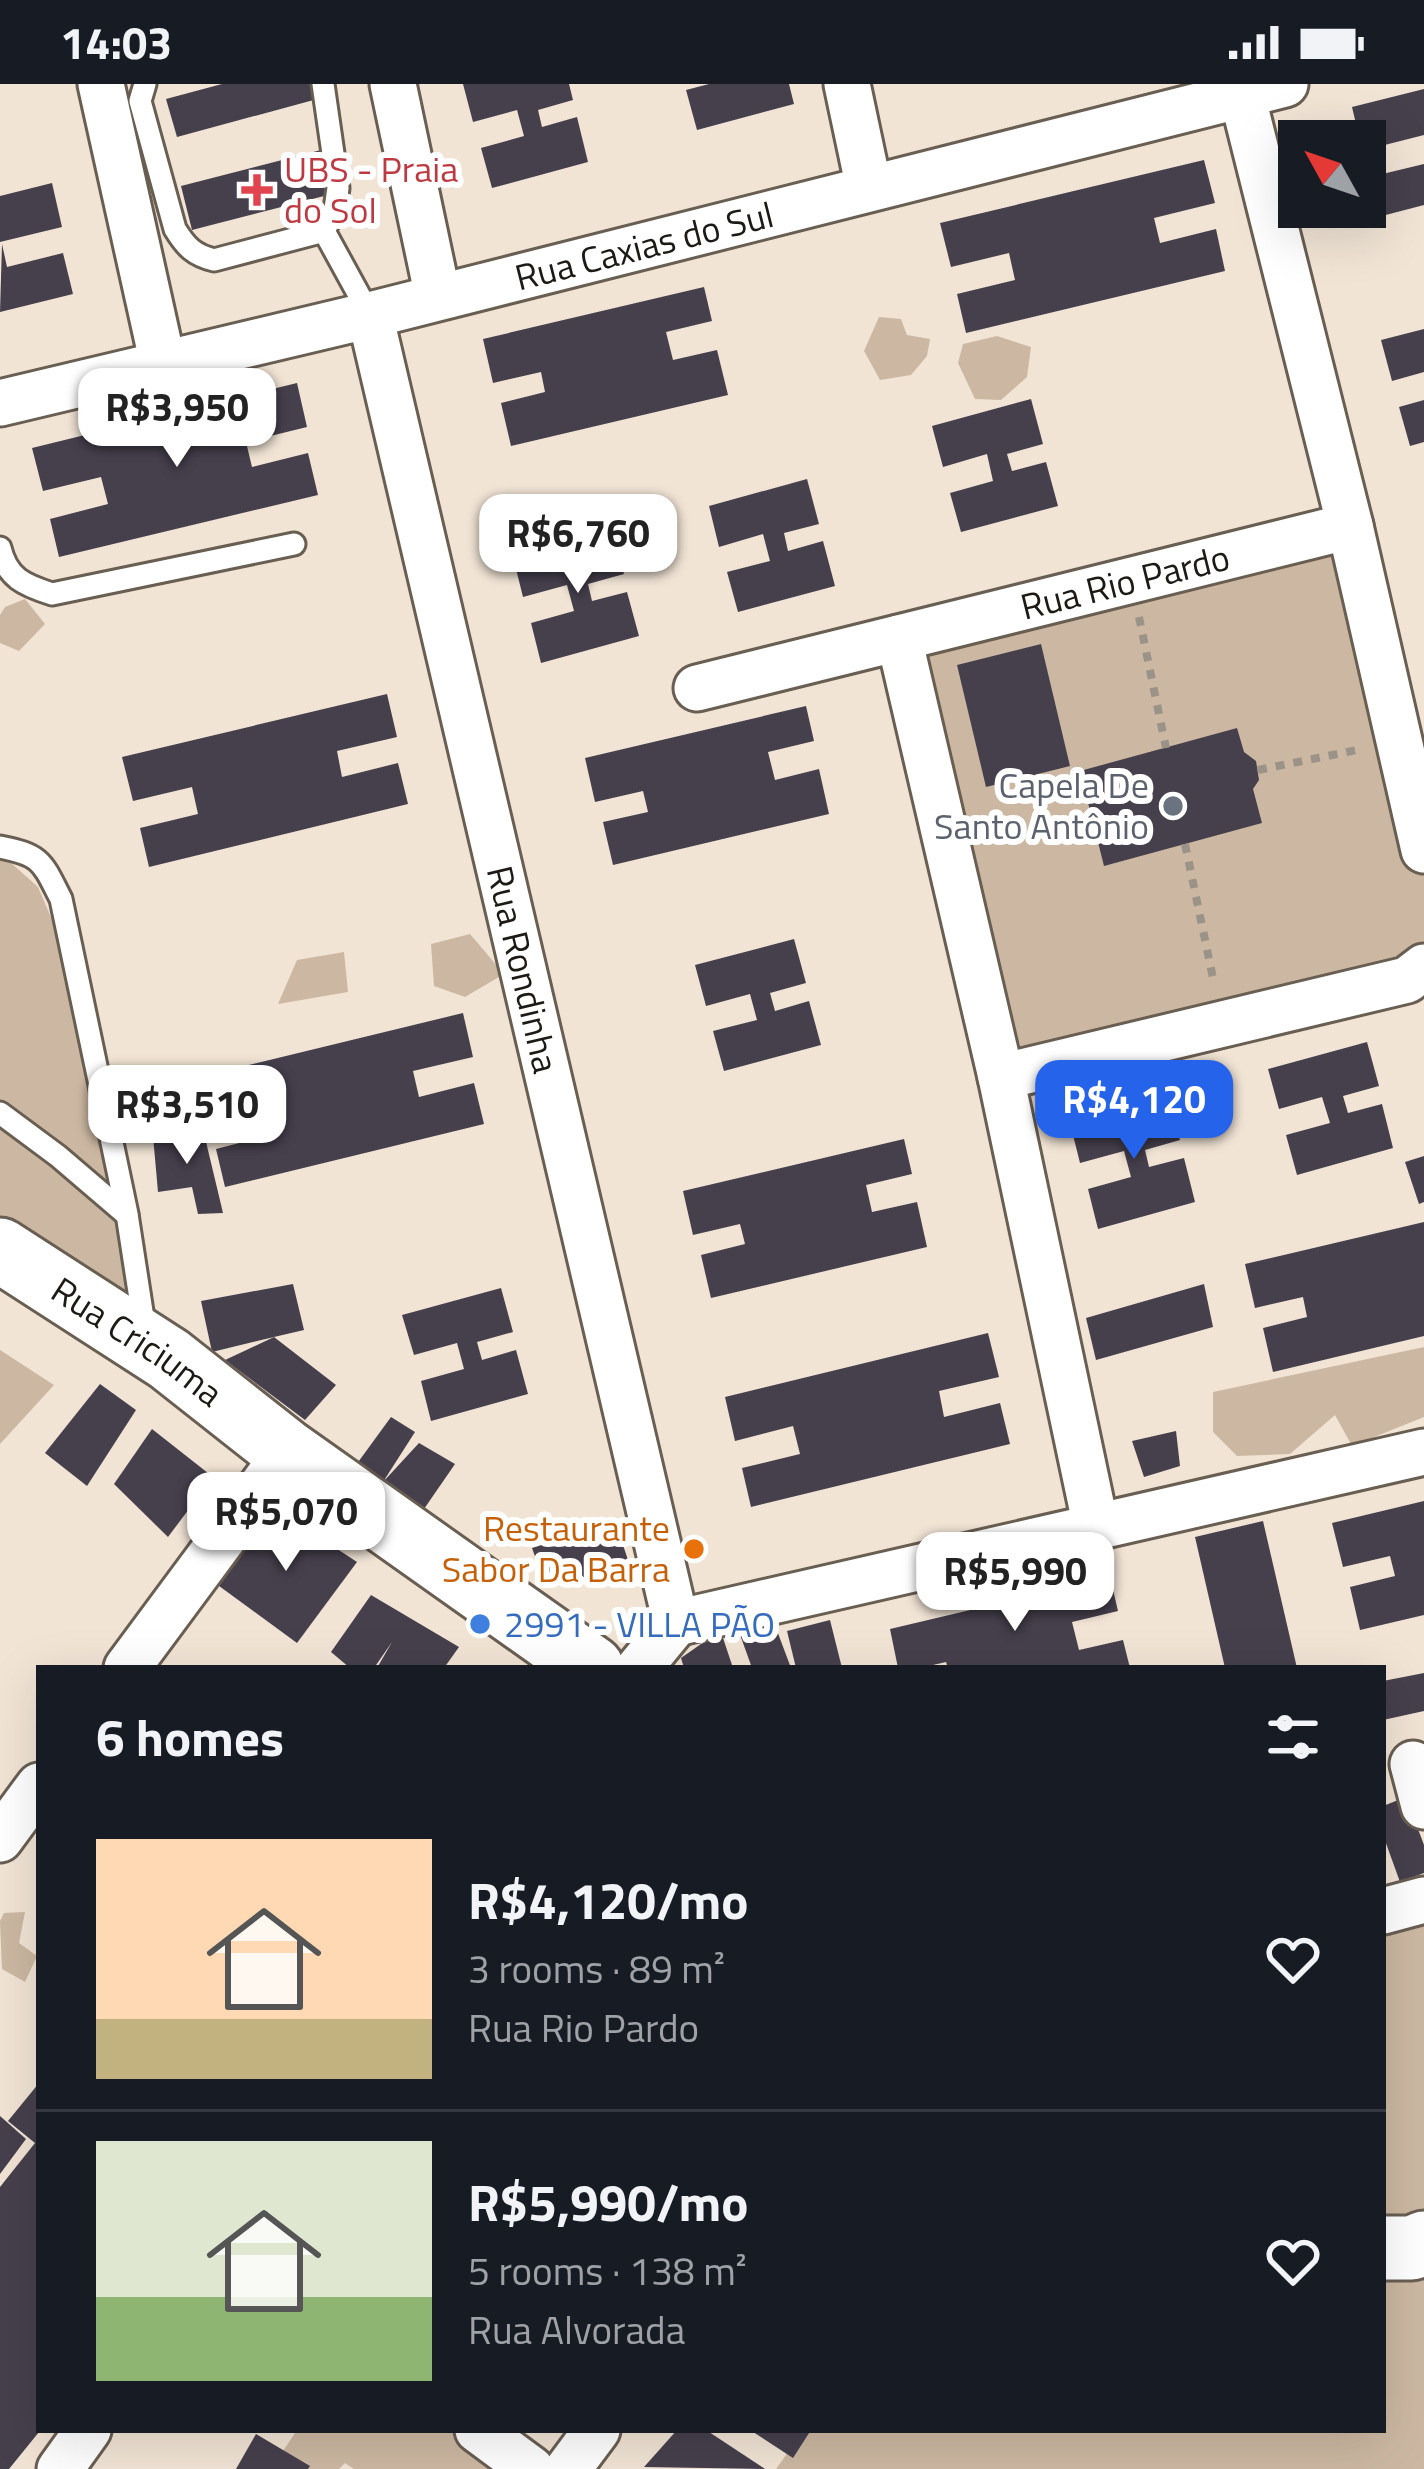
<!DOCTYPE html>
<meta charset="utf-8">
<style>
body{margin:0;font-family:"Titillium Web",sans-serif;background:#20242c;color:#f1f3f6;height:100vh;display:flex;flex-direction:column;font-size:45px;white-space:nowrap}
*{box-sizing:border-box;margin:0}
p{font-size:39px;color:#9ea1a6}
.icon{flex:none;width:66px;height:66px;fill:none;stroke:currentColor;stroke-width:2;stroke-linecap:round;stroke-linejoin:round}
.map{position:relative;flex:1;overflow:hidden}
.panel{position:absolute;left:36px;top:1581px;width:1350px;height:768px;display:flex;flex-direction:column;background:#171b24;border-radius:0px;box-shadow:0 12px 48px #0002}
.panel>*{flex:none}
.needle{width:78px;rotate:310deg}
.fabs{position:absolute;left:1278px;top:36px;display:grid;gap:24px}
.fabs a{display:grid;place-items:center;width:108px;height:108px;border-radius:0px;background:#171b24;box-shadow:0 12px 48px #0002;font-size:60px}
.price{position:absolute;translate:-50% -102px;padding:0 27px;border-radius:24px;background:#fff;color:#222;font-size:39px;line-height:78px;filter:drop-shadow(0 3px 6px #0008)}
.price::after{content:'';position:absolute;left:50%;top:72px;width:36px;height:27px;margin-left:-18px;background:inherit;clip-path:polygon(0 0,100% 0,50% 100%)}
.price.active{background:#2563eb;color:#fff}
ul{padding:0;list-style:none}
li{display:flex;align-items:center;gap:36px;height:300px;padding:0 60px}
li+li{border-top:3px solid #363941}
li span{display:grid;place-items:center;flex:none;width:336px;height:240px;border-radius:0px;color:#555}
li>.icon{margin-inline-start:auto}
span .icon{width:144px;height:144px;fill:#fffc;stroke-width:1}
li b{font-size:51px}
h2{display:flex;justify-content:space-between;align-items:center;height:144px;padding:0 60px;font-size:51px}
.status{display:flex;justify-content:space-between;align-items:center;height:84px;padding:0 60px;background:#171b24;direction:ltr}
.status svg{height:33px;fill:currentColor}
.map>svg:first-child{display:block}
.green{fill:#ccb8a2}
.building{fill:#46404d}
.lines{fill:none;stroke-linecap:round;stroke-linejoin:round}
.lane-casing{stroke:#695e52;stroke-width:27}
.street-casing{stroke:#695e52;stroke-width:51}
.secondary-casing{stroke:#695e52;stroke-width:69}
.path{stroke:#9c9388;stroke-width:8;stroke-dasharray:9 9;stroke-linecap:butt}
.lane{stroke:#fff;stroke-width:21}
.street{stroke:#fff;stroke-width:45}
.secondary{stroke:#fff;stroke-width:63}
.health-dot{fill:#e0444e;stroke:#fff;stroke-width:4.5}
.worship-dot{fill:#6b7280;stroke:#fff;stroke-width:4.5}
.food-dot{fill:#e8710a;stroke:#fff;stroke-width:4.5}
.shop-dot{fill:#3f7fe0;stroke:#fff;stroke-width:4.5}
.labels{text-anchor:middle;stroke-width:12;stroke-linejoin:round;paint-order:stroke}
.health-label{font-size:36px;fill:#be3a42;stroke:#fff;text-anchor:start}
.street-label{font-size:36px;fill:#1d1914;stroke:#fff}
.worship-label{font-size:36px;fill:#5b616d;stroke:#fff;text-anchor:end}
.food-label{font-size:36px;fill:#c56008;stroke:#fff;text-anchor:end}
.shop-label{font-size:36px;fill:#366cbe;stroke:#fff;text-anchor:start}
</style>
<div class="status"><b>14:03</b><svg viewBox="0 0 49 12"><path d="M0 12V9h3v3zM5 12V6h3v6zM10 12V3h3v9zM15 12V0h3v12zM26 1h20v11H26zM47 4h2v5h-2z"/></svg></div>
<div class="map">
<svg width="1424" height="2385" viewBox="0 0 1424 2385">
<rect width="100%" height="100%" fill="#f1e4d5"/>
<!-- green -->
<g class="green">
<path d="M879 233 901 235 907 251 930 255 927 272 911 291 880 296 864 267Z"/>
<path d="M997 252 1031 263 1027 293 1001 316 975 315 958 279 963 260Z"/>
<path d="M1350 442 1424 766V883L1001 993 899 554Z"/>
<path d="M25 515 45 540 19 567 0 559V531L5 523Z"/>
<path d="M0 769 38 803 56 845 134 1231 0 1148Z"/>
<path d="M470 850 504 890 465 913 434 902 431 860Z"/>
<path d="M344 868 348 908 278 920 297 876Z"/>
<path d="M1424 1263V1333L1352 1362 1335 1331 1290 1370 1237 1372 1213 1348V1308Z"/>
<path d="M0 1266 54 1301 0 1360Z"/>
<path d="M1424 1804V2152L1383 2157V1812Z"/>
<path d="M25 1828 19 1859 37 1872 25 1898 2 1885 0 1837 4 1829Z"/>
<path d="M1424 2193V2385H776L804 2346H1383V2194Z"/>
<path d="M297 2346H458L506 2385H354L345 2379 339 2385H271Z"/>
</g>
<!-- building -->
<g class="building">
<path d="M222 0H317L321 14 177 53 166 15Z"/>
<path d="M463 0H569L573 16 538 26 542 43 577 33 588 78 492 104 481 64 524 52 517 26 473 38Z"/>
<path d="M709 0H789L794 20 697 46 686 6Z"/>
<path d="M1424 5V51L1365 66V57H1360L1352 23Z"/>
<path d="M321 66 332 110 192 146 181 102Z"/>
<path d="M1204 76 1215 119 1154 134 1160 159 1216 145 1225 187 966 249 957 210 1015 196 1009 169 951 183 940 139Z"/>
<path d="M1424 80V121L1378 133 1370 93Z"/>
<path d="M52 99 62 143 0 158V112Z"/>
<path d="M2 160 7 183 63 169 73 210 0 228Z"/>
<path d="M704 203 712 237 666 248 673 276 717 266 728 311 511 362 501 319 545 308 541 288 493 299 483 255Z"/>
<path d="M1424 245V288L1392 297 1381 256Z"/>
<path d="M297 299 307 343 246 358 252 383 308 369 318 411 59 473 50 435 108 420 101 393 43 407 32 364Z"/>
<path d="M1031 315 1043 360 1007 370 1012 387 1046 378 1058 422 961 448 950 409 993 397 987 370 943 383 932 342Z"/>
<path d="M1424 316V358L1410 362 1399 323Z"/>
<path d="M807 395 819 440 784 449 788 467 823 457 835 502 738 528 727 488 770 477 763 450 719 463 709 422Z"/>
<path d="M612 446 624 490 588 500 592 517 627 508 639 552 541 579 531 539 574 527 567 501 523 513 513 473Z"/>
<path d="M1041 560 1070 682 986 703 957 581Z"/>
<path d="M387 610 397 653 337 667 342 693 398 679 408 720 149 783 140 744 198 730 192 703 133 717 122 673Z"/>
<path d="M806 622 814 657 768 668 775 696 819 685 829 730 613 781 603 738 648 728 643 707 595 718 585 674Z"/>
<path d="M1237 644 1244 668 1256 677 1259 696 1253 705 1262 739 1104 782 1080 687Z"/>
<path d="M794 855 806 899 770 909 775 927 809 917 821 961 724 987 713 947 757 936 750 910 706 922 695 881Z"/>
<path d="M463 929 473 973 413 987 419 1013 474 999 484 1040 225 1103 216 1065 274 1050 268 1023 209 1037 199 993Z"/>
<path d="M1367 958 1379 1002 1343 1012 1348 1029 1382 1020 1393 1064 1297 1091 1286 1051 1330 1039 1322 1013 1279 1025 1268 985Z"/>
<path d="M1168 1012 1180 1056 1145 1066 1149 1083 1184 1074 1195 1118 1098 1145 1088 1105 1131 1093 1124 1067 1080 1079 1070 1039Z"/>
<path d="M202 1041 223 1129 198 1130 192 1103 158 1108 153 1052Z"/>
<path d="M904 1055 912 1090 866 1101 872 1128 917 1118 927 1163 711 1214 701 1171 745 1160 740 1140 693 1151 683 1107Z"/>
<path d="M1424 1072V1118L1419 1120 1405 1078Z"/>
<path d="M1424 1138V1252L1273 1288 1263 1244 1307 1233 1303 1213 1255 1224 1245 1180Z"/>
<path d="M293 1200 304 1246 274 1253 336 1301 305 1336 225 1276 274 1253 212 1268 201 1217Z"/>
<path d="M1204 1200 1213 1243 1096 1276 1086 1234Z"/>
<path d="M501 1204 513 1248 477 1258 482 1276 516 1266 528 1310 431 1337 421 1297 464 1285 457 1259 414 1271 402 1231Z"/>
<path d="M988 1249 999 1293 939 1307 944 1333 1000 1319 1010 1360 751 1423 742 1384 800 1370 793 1342 735 1357 725 1313Z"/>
<path d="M100 1300 136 1326 87 1402 45 1369Z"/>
<path d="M391 1333 415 1348 383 1398 356 1381Z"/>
<path d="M152 1345 213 1393 168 1453 114 1400Z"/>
<path d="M1176 1347 1180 1382 1144 1393 1132 1357Z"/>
<path d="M419 1359 455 1380 424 1425 383 1398Z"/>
<path d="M1424 1417V1531L1360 1546 1350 1503 1395 1492 1390 1472 1343 1483 1332 1439Z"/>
<path d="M272 1422 357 1478 297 1559 215 1499Z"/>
<path d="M1263 1437 1297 1584H1225L1195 1453Z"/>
<path d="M618 1446 631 1485 584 1493 546 1503 532 1464 571 1452Z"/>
<path d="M1110 1493 1118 1527 1072 1538 1079 1566 1123 1556 1130 1584H948L946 1578 920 1584H898L890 1545Z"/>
<path d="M371 1511 459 1563 444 1584H377L392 1558 374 1584H350L331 1568Z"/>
<path d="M773 1536 791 1584H752L738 1545Z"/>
<path d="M830 1536 842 1584H796L787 1547Z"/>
<path d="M722 1551 733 1584H684L681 1574 701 1560Z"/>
<path d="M1424 1589V1627L1383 1636V1597Z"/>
<path d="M1406 1713 1424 1761V1789L1400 1798 1383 1751V1722Z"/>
<path d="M39 1999V2348L9 2385H0V2103L35 2059 8 2037Z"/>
<path d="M0 2032 26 2055 0 2090Z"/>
<path d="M677 2346H706L765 2385 644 2383Z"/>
<path d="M750 2346H811L793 2374Z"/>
<path d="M256 2350 310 2382 308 2385H236Z"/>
</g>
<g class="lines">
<defs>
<g id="lane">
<path d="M145 0 140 17 175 145C186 163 194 171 214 176L324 147 335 125 338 104 323 0"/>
<path d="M324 147 370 231"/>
<path d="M0 464C7 494 24 501 52 510L294 460"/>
<path d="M0 763C42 771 42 778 61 815L127 1130 145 1247"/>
<path d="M0 1029 58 1072 127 1131"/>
</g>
<g id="street">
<path d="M101 0 163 280"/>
<path d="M393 0 438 213"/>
<path d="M847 0 869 104"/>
<path d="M1242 11 1350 442 1424 766"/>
<path id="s1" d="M370 231 676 1539"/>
<path id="s2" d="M0 319 370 231 1285 0"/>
<path d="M899 554 1001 993 1096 1443"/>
<path id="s3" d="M697 604 1350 442"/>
<path d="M1001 993 1407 896 1424 883"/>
<path d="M676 1539 1424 1368"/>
<path d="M127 1584 287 1368"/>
<path d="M639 1584 676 1539"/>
<path d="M1413 1680 1424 1722"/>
<path d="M0 1755 39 1702"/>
<path d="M1383 1827 1424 1816"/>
<path d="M478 2346 531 2385"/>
<path d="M60 2385 88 2346"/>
<path d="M568 2385 597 2346"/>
</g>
<g id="secondary">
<path id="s4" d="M0 1166 169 1275 287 1368 592 1584"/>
<path d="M1383 2164H1412L1424 2159"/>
</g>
</defs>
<!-- lane casing -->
<use href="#lane" class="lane-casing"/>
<!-- street casing -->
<use href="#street" class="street-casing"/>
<!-- secondary casing -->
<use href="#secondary" class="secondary-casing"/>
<!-- path -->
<g class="path">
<path d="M1139 533 1166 664"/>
<path d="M1258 686 1362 665"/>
<path d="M1185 760 1214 899"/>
</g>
<!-- lane -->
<use href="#lane" class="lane"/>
<!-- street -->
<use href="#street" class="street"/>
<!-- secondary -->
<use href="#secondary" class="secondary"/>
</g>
<!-- markers -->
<path class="health-dot" d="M251 88h12v12h12v12h-12v12h-12v-12h-12v-12h12z"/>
<circle class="worship-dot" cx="1173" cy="722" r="12"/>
<circle class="food-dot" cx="694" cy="1465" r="12"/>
<circle class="shop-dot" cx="480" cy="1540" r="12"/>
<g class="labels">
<!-- health labels -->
<g class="health-label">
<text x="284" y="98">UBS - Praia<tspan x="284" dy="41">do Sol</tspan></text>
</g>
<!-- street labels -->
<g class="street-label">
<text dy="13" stroke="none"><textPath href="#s2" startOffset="663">Rua Caxias do Sul</textPath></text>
<text dy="13" stroke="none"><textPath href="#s3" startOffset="441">Rua Rio Pardo</textPath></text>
<text dy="13" stroke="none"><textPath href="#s1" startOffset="672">Rua Rondinha</textPath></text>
<text dy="13" stroke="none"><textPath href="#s4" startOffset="165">Rua Criciuma</textPath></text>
</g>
<!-- worship labels -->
<g class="worship-label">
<text x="1149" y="714">Capela De<tspan x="1149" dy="41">Santo Antônio</tspan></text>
</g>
<!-- food labels -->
<g class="food-label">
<text x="670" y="1457">Restaurante<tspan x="670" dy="41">Sabor Da Barra</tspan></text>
</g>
<!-- shop labels -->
<g class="shop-label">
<text x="504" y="1553">2991 - VILLA PÃO</text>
</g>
</g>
</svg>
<div class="fabs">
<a><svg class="needle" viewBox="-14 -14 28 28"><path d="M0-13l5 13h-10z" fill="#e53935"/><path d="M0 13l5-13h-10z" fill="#9ea1a6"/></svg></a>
</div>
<b class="price" style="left:177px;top:386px">R$3,950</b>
<b class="price" style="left:578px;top:512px">R$6,760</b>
<b class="price active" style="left:1134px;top:1078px">R$4,120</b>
<b class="price" style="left:187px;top:1083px">R$3,510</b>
<b class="price" style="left:286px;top:1490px">R$5,070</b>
<b class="price" style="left:1015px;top:1550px">R$5,990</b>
<section class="panel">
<h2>6 homes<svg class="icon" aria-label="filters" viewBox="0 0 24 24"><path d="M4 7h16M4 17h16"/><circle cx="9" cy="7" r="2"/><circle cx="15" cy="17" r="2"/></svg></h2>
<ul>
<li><span style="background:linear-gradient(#ffd9b3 75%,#c2b280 0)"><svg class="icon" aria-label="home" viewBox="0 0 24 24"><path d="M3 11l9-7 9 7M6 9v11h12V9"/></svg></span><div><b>R$4,120/mo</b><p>3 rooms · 89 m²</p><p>Rua Rio Pardo</p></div><svg class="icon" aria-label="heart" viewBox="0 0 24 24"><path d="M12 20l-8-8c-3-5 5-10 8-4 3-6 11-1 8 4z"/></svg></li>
<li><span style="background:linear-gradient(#dfe7d0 65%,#8fb573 0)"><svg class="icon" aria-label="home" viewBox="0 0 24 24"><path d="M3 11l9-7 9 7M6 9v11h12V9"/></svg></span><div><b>R$5,990/mo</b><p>5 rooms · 138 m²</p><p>Rua Alvorada</p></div><svg class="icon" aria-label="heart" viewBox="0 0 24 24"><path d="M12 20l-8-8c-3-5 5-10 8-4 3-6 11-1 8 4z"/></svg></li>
</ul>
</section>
</div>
